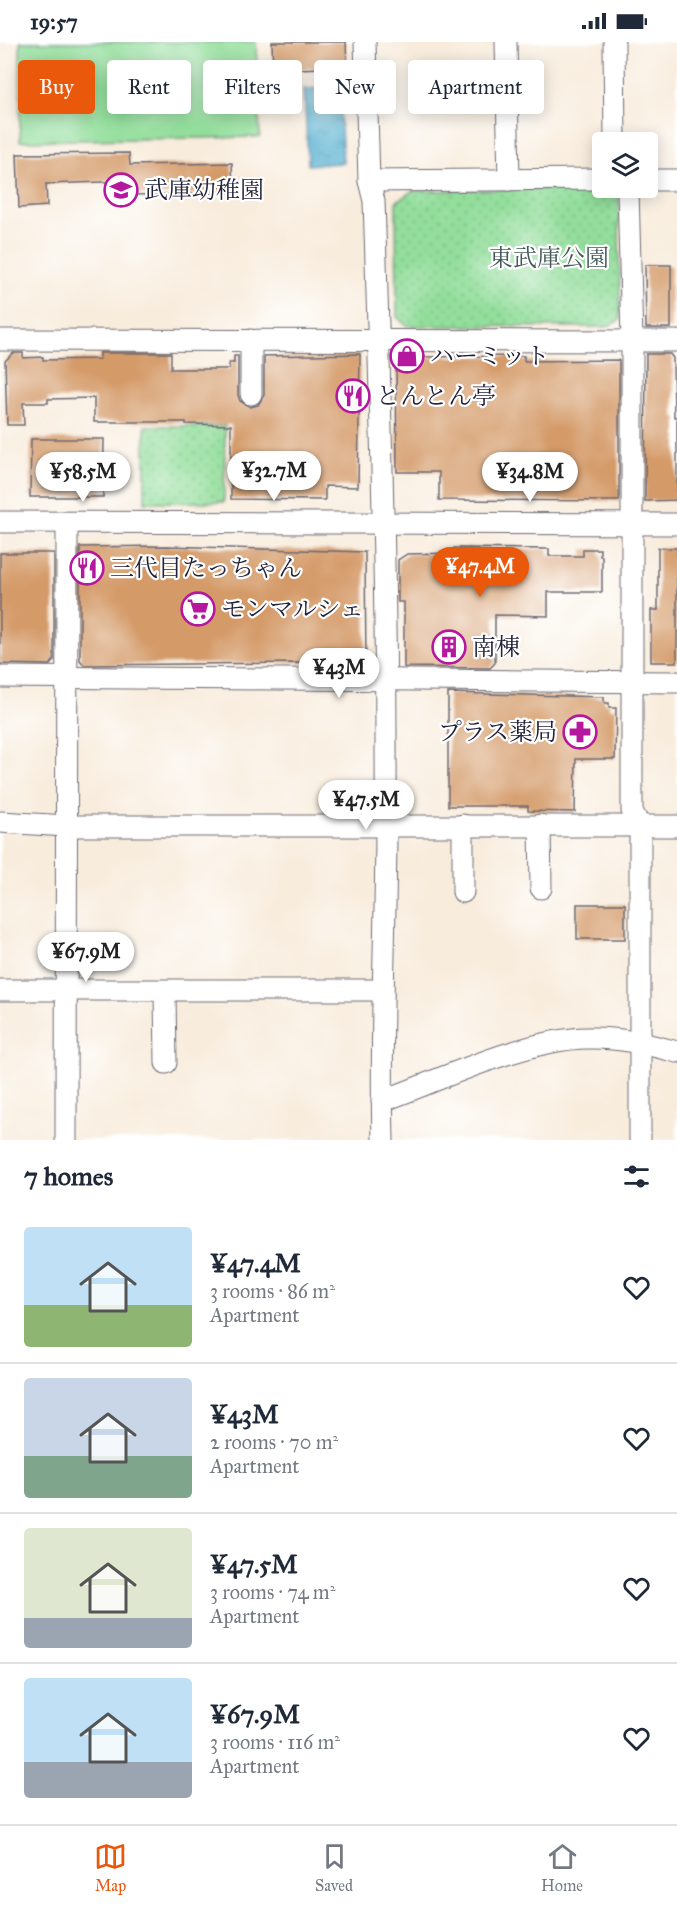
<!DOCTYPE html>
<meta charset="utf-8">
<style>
body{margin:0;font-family:"IM FELL Great Primer","Noto Serif JP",serif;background:#f2f2f3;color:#1f2937;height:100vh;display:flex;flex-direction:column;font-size:22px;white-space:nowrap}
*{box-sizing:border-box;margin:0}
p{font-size:20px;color:#747a83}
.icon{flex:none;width:33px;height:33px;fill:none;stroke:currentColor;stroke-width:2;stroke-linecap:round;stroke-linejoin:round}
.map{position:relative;height:1098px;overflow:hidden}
.details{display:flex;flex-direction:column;background:#fff;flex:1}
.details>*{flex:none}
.top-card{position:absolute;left:18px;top:18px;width:642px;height:54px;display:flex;gap:12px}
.tools{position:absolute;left:592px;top:90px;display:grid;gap:12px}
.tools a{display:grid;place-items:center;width:66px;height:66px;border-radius:6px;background:#fff;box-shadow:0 3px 15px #0003;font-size:30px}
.price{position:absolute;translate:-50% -51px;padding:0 14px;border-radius:21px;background:#fff;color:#222;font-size:20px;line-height:39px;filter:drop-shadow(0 2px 3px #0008)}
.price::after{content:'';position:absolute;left:50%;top:36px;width:18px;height:14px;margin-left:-9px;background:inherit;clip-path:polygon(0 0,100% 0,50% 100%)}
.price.current{background:#ea580c;color:#fff}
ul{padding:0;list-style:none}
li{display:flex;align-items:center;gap:18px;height:150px;padding:0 24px}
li+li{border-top:2px solid #e0e1e3}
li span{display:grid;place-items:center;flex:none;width:168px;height:120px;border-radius:6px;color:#555}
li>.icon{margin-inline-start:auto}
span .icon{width:72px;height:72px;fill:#fffc;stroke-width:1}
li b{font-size:26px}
h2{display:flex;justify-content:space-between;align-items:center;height:72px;padding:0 24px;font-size:26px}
.pill{padding:0 21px;border-radius:6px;background:#fff;box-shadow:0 3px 15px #0003;font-size:21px;line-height:54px}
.pill.current{background:#ea580c;color:#fff}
.status{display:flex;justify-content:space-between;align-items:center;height:42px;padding:0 30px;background:#fff;direction:ltr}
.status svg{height:16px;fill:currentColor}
.tabs{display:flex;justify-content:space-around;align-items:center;height:84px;border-top:2px solid #e0e1e3;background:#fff;font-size:16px;color:#747a83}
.tabs a{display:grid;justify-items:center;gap:3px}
.tabs .current{color:#ea580c}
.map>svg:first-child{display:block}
.grass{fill:url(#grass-dots);stroke:#5a806b;stroke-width:1.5}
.pitch{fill:#93de9b;stroke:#5a806b;stroke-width:1.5}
.water{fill:url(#water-ripples);stroke:#386784;stroke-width:1.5}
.building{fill:#d49a68}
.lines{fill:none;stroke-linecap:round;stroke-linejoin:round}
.minor-casing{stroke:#6d6973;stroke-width:23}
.minor{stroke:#fff;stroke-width:21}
.labels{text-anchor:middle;stroke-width:4.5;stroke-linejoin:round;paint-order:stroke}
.poi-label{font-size:24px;fill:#22223b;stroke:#fff;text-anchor:start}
.park-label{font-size:24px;fill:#445a58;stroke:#fff}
</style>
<div class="status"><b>19:57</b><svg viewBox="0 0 49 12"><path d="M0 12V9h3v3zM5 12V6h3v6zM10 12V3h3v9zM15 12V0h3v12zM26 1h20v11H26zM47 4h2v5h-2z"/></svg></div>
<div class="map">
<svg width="677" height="1098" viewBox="0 0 677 1098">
<defs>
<pattern id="grass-dots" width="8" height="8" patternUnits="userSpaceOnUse" patternTransform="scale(1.5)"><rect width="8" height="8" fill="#93de9b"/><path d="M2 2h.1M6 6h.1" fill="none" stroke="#7ebe86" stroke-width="1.8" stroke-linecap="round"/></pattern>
<pattern id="water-ripples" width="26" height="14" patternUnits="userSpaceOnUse" patternTransform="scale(1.5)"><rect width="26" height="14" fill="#4eaccd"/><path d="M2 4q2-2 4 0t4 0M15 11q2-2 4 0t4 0" fill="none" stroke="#408ca8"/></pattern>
</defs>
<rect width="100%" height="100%" fill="#fff"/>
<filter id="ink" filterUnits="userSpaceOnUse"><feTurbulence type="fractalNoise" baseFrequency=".0167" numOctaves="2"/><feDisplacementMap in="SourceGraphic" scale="12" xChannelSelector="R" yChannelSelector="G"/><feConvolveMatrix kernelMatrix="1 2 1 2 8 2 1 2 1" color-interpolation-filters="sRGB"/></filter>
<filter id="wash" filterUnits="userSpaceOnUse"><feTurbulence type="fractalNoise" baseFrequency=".008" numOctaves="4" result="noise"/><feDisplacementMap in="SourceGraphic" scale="24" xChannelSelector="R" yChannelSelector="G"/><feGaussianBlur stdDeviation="1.35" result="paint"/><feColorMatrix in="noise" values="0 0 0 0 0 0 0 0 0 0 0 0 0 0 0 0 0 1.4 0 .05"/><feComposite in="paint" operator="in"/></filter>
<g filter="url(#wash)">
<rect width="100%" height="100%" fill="#f8ecdc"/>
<!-- grass -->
<g class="grass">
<path d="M615 146 619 152 620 278 606 285 407 284 397 275 396 160 412 149Z"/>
<path d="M145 384H225L224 460H145Z"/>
</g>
<!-- pitch -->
<path class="pitch" d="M20 0H256L260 95 20 99Z"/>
<!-- water -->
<path class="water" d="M339 45 343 121 308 123 304 47Z"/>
<g id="blocks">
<!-- building -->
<g class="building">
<path d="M272 0H346L347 25 273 28Z"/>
<path d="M129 111 130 123 232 121 233 151 131 153V139L46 142 47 164 19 166 17 112Z"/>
<path d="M645 223H671V286H646Z"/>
<path d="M13 311H23V316L43 315V318L100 317V311H171V327H229V321H234V314H238V353L240 359 250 365 258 363 264 353V314L360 312 358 445 325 444V458L231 457V383L186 382V380H94V356L48 357V361H23L24 383H7L5 319Z"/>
<path d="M401 311H422V315L524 314V319L619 318V459L439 458V430H397L396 318Z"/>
<path d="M646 312H670L673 316 674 375H677V458L645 459Z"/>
<path d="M31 397H104L103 455H30Z"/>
<path d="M167 504 365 510 366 625 302 621 84 623 80 618V505Z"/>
<path d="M454 506 549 507V514H583V507H600V514H602V550H548V574L495 573V621L490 626 404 625V560H398V518L407 512 454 511Z"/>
<path d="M658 506H677V620H651V568H658Z"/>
<path d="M0 511H54V618L50 623 0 622Z"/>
<path d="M448 651 604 655V661H609V666H616L615 717H576L575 770 528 769V764H448Z"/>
<rect x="577" y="862" width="48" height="35"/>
</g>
</g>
</g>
<g filter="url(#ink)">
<use href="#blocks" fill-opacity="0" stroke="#6d6973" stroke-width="1.5"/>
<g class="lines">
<defs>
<g id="minor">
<path d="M365 0 369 139 374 159C381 367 387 575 386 782 386 887 380 993 383 1098"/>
<path d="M506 0 509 138"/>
<path d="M614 0 615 100"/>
<path d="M648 138H677"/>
<path d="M369 139 603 137"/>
<path d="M628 146 632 299V769L640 785V1098"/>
<path d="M0 298 677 299"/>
<path d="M251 298V352"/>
<path d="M0 480 677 482"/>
<path d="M0 635 677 640"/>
<path d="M0 780 67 784H677"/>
<path d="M463 783V850"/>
<path d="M540 783 541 846"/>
<path d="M0 948H382"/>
<path d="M165 949 166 1021"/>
<path d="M382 1059C440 1038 526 997 587 996 619 995 647 1002 677 1010"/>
<path d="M66 1098 67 481"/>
</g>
</defs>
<!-- minor casing -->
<use href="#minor" class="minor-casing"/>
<!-- minor -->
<use href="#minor" class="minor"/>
</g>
</g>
<!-- icons -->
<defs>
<symbol id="school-ring" viewBox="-11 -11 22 22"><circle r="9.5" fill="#fff" stroke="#b5179e" stroke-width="1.5"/><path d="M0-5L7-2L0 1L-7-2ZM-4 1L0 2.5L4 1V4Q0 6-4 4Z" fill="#b5179e"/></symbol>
<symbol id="shop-ring" viewBox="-11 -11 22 22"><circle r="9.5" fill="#fff" stroke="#b5179e" stroke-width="1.5"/><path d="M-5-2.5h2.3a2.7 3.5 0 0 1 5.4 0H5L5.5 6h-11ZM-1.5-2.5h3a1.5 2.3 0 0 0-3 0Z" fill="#b5179e"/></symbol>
<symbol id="restaurant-ring" viewBox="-11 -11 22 22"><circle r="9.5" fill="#fff" stroke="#b5179e" stroke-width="1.5"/><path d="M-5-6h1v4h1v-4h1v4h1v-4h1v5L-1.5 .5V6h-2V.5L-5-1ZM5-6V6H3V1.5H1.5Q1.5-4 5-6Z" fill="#b5179e"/></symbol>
<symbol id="supermarket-ring" viewBox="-11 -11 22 22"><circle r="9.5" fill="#fff" stroke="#b5179e" stroke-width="1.5"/><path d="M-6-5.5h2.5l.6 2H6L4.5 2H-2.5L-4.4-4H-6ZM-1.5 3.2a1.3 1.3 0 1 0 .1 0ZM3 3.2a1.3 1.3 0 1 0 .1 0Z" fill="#b5179e"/></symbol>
<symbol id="building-ring" viewBox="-11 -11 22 22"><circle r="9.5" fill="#fff" stroke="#b5179e" stroke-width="1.5"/><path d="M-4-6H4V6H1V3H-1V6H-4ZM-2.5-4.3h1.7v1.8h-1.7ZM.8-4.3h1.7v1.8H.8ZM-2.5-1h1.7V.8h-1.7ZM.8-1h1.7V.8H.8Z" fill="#b5179e"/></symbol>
<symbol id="pharmacy-ring" viewBox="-11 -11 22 22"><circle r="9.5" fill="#fff" stroke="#b5179e" stroke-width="1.5"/><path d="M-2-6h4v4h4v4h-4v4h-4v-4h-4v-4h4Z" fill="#b5179e"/></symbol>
</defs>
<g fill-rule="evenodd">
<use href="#school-ring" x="102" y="129" width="38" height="38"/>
<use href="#shop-ring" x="388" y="295" width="38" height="38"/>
<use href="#restaurant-ring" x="334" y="335" width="38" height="38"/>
<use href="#restaurant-ring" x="68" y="507" width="38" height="38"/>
<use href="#supermarket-ring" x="179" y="548" width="38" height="38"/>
<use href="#building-ring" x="430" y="586" width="38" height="38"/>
<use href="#pharmacy-ring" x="561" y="671" width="38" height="38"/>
</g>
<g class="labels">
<!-- poi labels -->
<g class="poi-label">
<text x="144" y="156">武庫幼稚園</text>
<text x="430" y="322">ハーミット</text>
<text x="376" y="362">とんとん亭</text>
<text x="110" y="534">三代目たっちゃん</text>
<text x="221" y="575">モンマルシェ</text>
<text x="472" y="613">南棟</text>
<text x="557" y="698" text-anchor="end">プラス薬局</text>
</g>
<!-- park labels -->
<g class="park-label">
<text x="549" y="224">東武庫公園</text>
</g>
</g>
</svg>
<div class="tools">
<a><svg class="icon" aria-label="layers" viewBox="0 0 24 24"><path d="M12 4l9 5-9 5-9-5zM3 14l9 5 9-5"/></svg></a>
</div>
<b class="price" style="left:274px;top:460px">¥32.7M</b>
<b class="price" style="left:83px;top:461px">¥58.5M</b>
<b class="price" style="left:530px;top:461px">¥34.8M</b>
<b class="price current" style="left:480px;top:556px">¥47.4M</b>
<b class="price" style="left:339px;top:657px">¥43M</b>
<b class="price" style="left:366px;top:789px">¥47.5M</b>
<b class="price" style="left:86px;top:941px">¥67.9M</b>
<div class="top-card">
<a class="pill current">Buy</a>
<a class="pill">Rent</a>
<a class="pill">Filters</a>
<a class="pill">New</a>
<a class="pill">Apartment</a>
</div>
</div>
<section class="details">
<h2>7 homes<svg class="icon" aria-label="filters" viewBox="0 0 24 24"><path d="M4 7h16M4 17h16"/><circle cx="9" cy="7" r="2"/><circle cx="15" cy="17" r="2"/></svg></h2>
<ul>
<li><span style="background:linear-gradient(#bfe0f5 65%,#8fb573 0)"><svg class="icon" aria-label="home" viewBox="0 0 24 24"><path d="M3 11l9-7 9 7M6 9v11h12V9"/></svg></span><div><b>¥47.4M</b><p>3 rooms · 86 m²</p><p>Apartment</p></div><svg class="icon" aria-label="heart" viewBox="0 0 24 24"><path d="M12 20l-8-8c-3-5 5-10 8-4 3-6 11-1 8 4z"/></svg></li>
<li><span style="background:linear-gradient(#c9d6e8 65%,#7fa58c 0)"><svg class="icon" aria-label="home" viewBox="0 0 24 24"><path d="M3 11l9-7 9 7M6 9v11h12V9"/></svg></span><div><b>¥43M</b><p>2 rooms · 70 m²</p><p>Apartment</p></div><svg class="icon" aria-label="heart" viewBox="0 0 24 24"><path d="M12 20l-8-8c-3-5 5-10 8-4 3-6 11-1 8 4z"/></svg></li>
<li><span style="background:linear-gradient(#dfe7d0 75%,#9aa5b1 0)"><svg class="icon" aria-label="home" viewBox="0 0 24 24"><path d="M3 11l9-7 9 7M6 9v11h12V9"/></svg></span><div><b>¥47.5M</b><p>3 rooms · 74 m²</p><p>Apartment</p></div><svg class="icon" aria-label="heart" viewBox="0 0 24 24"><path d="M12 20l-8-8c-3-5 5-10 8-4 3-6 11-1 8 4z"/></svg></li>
<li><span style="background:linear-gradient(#bfe0f5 70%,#9aa5b1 0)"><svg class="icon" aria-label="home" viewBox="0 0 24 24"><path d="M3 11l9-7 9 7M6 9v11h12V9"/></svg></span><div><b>¥67.9M</b><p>3 rooms · 116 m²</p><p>Apartment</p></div><svg class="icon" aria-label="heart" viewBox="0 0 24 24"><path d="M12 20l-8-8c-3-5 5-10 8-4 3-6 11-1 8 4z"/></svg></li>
</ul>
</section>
<nav class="tabs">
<a class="current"><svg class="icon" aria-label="map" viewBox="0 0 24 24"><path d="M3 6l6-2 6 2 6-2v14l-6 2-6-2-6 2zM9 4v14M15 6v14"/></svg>Map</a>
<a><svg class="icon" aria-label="saved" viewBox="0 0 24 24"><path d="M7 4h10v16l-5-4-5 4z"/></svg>Saved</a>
<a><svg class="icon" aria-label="home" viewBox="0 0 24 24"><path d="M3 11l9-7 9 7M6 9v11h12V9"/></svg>Home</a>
</nav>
